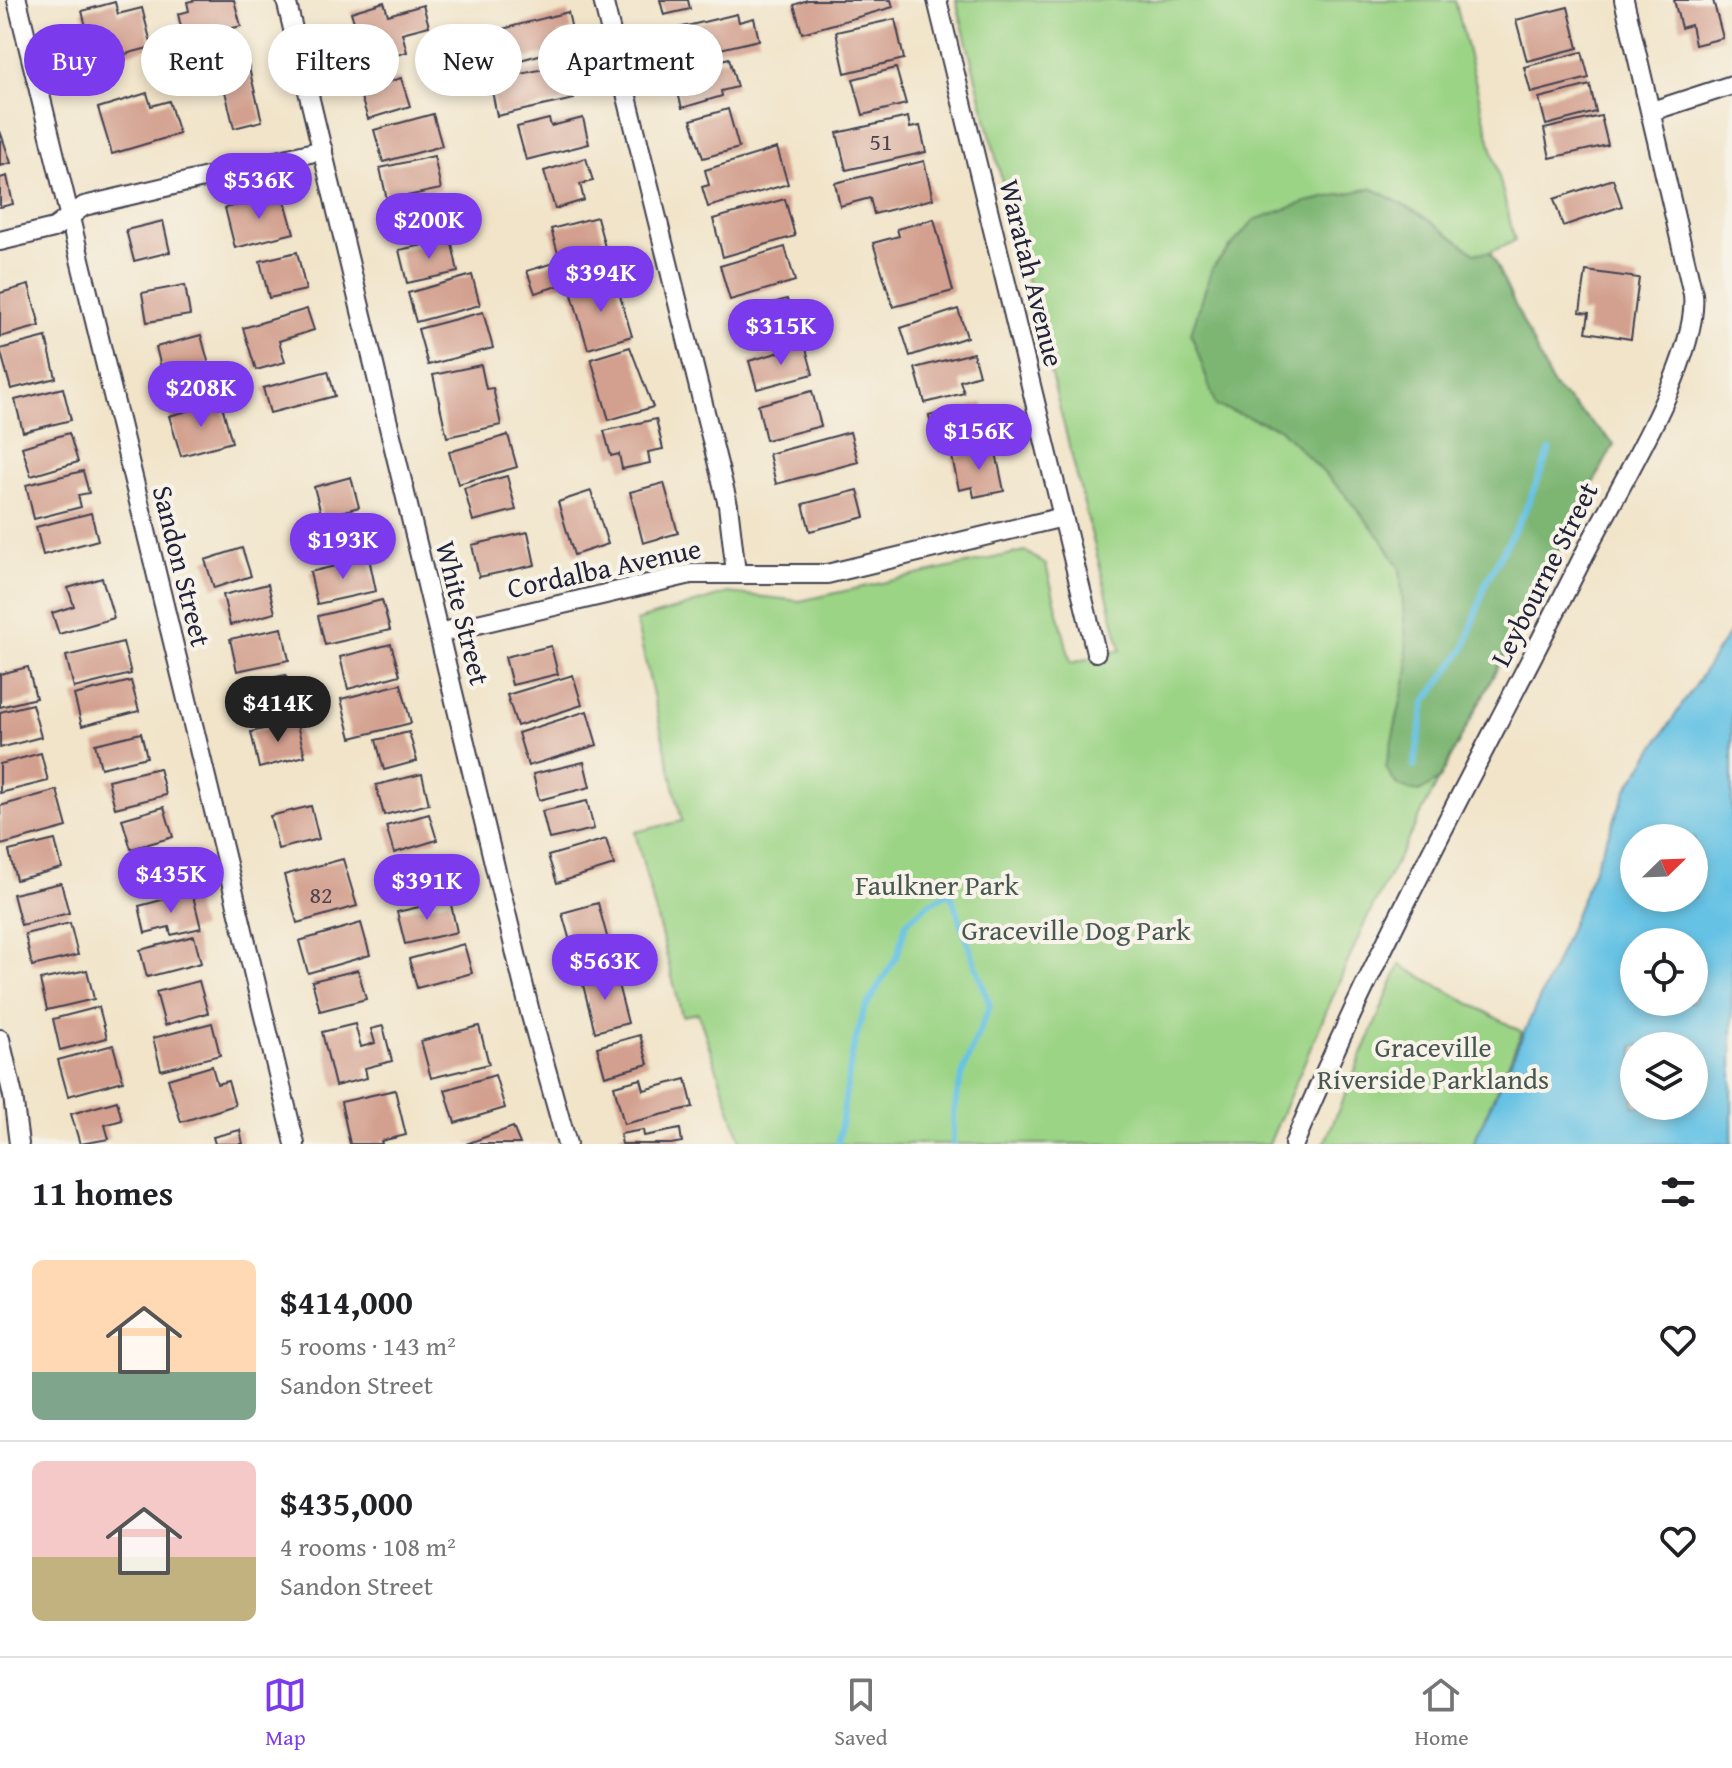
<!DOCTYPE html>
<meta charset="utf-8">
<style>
body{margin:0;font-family:"Gentium Book Plus",serif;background:#f6f6f6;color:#202124;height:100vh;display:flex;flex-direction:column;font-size:30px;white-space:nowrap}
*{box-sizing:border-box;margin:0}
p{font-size:26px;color:#757577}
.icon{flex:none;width:44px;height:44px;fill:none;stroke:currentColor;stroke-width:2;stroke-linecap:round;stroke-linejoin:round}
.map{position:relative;height:1144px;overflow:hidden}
.sheet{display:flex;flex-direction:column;background:#fff;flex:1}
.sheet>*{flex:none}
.guide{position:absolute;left:24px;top:24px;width:800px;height:72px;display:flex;gap:16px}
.needle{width:52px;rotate:67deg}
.buttons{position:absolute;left:1620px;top:824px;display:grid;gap:16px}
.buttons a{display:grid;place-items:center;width:88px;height:88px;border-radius:50%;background:#fff;box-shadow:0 4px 12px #0003;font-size:40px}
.price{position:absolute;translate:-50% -68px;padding:0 18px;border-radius:28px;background:#7c3aed;color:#fff;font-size:26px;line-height:52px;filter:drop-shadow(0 2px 4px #0008)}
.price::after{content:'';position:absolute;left:50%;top:48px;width:24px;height:18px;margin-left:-12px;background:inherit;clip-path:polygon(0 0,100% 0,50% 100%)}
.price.current{background:#222;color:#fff}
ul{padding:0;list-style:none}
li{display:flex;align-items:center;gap:24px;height:200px;padding:0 32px}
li+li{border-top:2px solid #e0e0e0}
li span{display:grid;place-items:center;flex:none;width:224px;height:160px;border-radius:12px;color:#555}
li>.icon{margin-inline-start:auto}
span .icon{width:96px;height:96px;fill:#fffc;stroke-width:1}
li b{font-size:34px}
h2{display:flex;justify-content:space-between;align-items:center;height:96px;padding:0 32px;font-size:34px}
.chip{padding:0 28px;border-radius:36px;background:#fff;box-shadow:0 4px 12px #0003;font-size:28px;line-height:72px}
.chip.current{background:#7c3aed;color:#fff}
.tab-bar{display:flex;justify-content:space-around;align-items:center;height:112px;border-top:2px solid #e0e0e0;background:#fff;font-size:22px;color:#757577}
.tab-bar a{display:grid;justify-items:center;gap:4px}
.tab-bar .current{color:#7c3aed}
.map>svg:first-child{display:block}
.green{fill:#9cd486;stroke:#5f7b60;stroke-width:2}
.forest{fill:#7db673;stroke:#506c57;stroke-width:2}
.water{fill:#66c2e4;stroke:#447290;stroke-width:2;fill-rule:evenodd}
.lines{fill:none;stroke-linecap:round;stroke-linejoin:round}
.stream{stroke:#66c2e4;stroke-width:6}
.building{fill:#d3a08f}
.minor-casing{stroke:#413f50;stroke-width:22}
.minor{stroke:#fff;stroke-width:18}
.labels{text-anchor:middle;stroke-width:8;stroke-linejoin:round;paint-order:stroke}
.number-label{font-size:24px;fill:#4e4250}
.street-label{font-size:28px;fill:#22223b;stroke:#f7f3e8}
.park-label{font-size:28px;fill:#475752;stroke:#f7f3e8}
</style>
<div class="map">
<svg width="1732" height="1144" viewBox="0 0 1732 1144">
<rect width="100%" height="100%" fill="#f7f3e8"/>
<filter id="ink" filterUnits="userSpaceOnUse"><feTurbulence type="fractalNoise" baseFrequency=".0125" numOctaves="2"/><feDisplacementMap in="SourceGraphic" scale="16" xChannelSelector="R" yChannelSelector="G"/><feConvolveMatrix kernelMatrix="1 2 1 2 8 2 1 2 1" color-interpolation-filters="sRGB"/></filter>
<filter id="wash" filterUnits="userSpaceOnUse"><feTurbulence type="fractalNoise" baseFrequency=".006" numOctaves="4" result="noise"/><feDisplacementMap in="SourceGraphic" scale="32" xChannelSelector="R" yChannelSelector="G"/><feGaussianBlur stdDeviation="1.8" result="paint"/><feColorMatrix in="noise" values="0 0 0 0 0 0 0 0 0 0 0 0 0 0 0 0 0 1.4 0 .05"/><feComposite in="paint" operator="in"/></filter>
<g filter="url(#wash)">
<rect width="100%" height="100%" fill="#f1e4c9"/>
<!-- green -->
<g class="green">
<path d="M956 0H1455L1515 241 1490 252 1553 386 1614 444 1366 920 1269 1144H742L698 1013 682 1016 635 832 682 821 636 621 728 593 800 601 1025 551 1046 565 1071 663 1121 650Z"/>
<path d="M1400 965 1522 1032 1473 1144H1324Z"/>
</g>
<!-- forest -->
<path class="forest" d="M1372 188 1420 214 1475 253 1490 252 1553 386 1614 444 1439 780 1419 792C1401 789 1393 785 1386 767L1408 669 1400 569 1381 538 1343 492 1279 428 1216 406 1191 333 1212 268 1254 220 1306 202Z"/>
<!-- water -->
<path class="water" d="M1732 628V1144H1473L1552 971 1627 789ZM1634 838H1694V898H1634ZM1634 942H1694V1002H1634ZM1634 1046H1694V1106H1634Z"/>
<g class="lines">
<!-- stream -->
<g class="stream">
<path d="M1414 767 1425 702 1465 648 1486 582 1524 513 1550 450"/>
<path d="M838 1144 852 1054 864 1010 898 954 906 923 928 904 950 892 990 1006C970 1052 950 1093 953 1144"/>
</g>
</g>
<g id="blocks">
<!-- building -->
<g class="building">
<path d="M196 0H234L241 26 184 40 178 14 189 11 187 2Z"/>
<path d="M660 0H688L690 9 664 15Z"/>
<path d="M807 0H891L893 7 802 33 794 5Z"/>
<path d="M1674 0H1713L1723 38 1695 45 1691 25 1681 28Z"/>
<path d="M115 2 118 14 142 8 152 47 95 62 82 11Z"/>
<path d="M384 2 388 15 423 5 429 26 402 33 407 52 388 57 392 72 360 81 353 54 363 52 351 12Z"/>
<path d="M1568 7 1578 48 1527 61 1516 20Z"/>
<path d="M568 12 572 30 558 34 562 49 501 65 496 46 482 50 479 35Z"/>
<path d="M737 14 739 22 754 18 759 40 677 59 670 30Z"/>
<path d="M895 19 904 59 845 73 836 32Z"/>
<path d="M1582 52 1589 78 1531 93 1524 67Z"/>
<path d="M729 58 737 87 721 91 722 96 682 108 673 74Z"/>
<path d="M247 60 262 121 234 128 219 67Z"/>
<path d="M566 64 574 99 497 116 490 81Z"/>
<path d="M896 68 906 104 863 115 853 79Z"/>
<path d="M401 78 410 106 368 119 359 91Z"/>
<path d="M1590 85 1596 112 1546 125 1539 98Z"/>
<path d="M147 93 151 106 169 101 179 134 112 154 98 108Z"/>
<path d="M728 109 739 148 703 158 691 120Z"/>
<path d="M433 114 442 146 383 162 374 130Z"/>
<path d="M1601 116 1608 145 1550 158 1544 129Z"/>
<path d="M908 117 910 128 920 126 926 152 846 170 837 133Z"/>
<path d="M583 118 589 144 526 160 517 127 549 119 551 126Z"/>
<path d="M0 131 11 163 0 166Z"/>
<path d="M777 148 788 184 708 207 702 187 709 185 705 170Z"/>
<path d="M434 156 441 189 387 200 380 168Z"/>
<path d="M586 158 593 181 580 184 584 200 555 209 544 171Z"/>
<path d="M924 161 933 199 874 214 870 198 840 206 835 183Z"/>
<path d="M7 176 13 204 0 207V178Z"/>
<path d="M1613 179 1622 206 1563 226 1554 199Z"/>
<path d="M283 194 294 233 235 248 225 208Z"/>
<path d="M441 199 448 231 398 242 392 210Z"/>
<path d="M785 199 795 236 723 257 713 219Z"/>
<path d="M597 217 607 255 562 267 551 229Z"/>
<path d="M934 219 953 291 893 307 873 243 899 236 897 229Z"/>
<path d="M163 221 170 252 134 261 126 230Z"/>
<path d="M451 239 458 272 407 283 399 250Z"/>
<path d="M785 247 795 281 730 300 720 266Z"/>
<path d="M297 252 306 290 269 298 260 261Z"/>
<path d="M557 262 564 284 535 293 527 271Z"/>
<path d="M1586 271 1639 278 1631 339 1586 332 1589 313 1580 312Z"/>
<path d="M472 275 480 305 416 322 408 293Z"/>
<path d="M615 279 632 336 588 349 571 291Z"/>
<path d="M29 285 40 326 0 337V293Z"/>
<path d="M185 285 190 315 147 322 142 293Z"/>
<path d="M787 299 796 330 741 345 733 314Z"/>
<path d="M307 309 314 330 279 341 285 362 256 370 243 328Z"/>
<path d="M958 309 967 337 910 356 901 328Z"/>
<path d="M483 312 493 348 428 365 418 329Z"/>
<path d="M201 335 212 376 166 388 156 347Z"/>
<path d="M46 337 56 378 11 389 0 349Z"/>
<path d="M805 345 813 374 757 389 749 361Z"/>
<path d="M630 347 653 407 609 420 591 359Z"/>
<path d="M973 353 979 375 960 381 964 393 925 403 915 368Z"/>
<path d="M481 365 486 389 493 388 501 425 447 437 433 375Z"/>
<path d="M328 371 335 396 270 413 263 388Z"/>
<path d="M63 388 71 420 23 432 15 400Z"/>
<path d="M812 391 821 426 766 440 758 405Z"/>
<path d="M221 402 232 442 181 456 169 416Z"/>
<path d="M983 403 990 433 936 446 929 416Z"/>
<path d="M656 419 663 449 648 452 650 463 622 469 619 454 611 456 604 431Z"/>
<path d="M850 432 858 462 776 484 769 454Z"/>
<path d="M69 433 78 462 31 476 22 447Z"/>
<path d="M508 435 517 467 458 484 449 452Z"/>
<path d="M995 448 1004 491 974 497 972 487 959 490 952 457Z"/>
<path d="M83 471 89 493 78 495 81 507 34 519 26 485Z"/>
<path d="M507 476 516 510 473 521 464 488Z"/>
<path d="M351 477 359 507 322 517 314 487Z"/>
<path d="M664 483 678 533 643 543 630 492Z"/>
<path d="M858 490 865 517 810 531 803 504Z"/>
<path d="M591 491 608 544 574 555 558 502Z"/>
<path d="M91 513 98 540 43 555 36 527Z"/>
<path d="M361 518 367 544 310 558 304 532Z"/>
<path d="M528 532 535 565 479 577 472 545Z"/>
<path d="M242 548 251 576 214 588 205 560Z"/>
<path d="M369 558 376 591 317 604 310 572Z"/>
<path d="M102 578 114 618 59 634 52 613 74 606 68 588Z"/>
<path d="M268 584 275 613 230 625 223 595Z"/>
<path d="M382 600 390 630 325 645 318 616Z"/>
<path d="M282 628 289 660 237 671 230 639Z"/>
<path d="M123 642 131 674 74 688 66 656Z"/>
<path d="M391 644 400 675 348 689 340 657Z"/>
<path d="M551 646 558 674 512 685 505 657Z"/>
<path d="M28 667 36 698 0 707V674Z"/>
<path d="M286 675 291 701 246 710 241 684Z"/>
<path d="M573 675 582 705 517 726 507 695Z"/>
<path d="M131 681 139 711 82 726 74 695Z"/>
<path d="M401 684 411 723 351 738 341 699Z"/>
<path d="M32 704 41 737 0 748V712Z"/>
<path d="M587 711 597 745 528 766 518 733Z"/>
<path d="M296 721 305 756 259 768 251 732Z"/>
<path d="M409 732 417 761 384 770 376 740Z"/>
<path d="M141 733 147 757 101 768 95 744Z"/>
<path d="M41 753 48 781 0 793V764Z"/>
<path d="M584 762 590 787 539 800 533 774Z"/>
<path d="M159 768 166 795 115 808 108 780Z"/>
<path d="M422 774 429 804 384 815 376 785Z"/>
<path d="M57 790 67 827 1 845 0 806Z"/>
<path d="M587 801 594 829 549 839 542 811Z"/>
<path d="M311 806 319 839 278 849 270 816Z"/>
<path d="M164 807 173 837 131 849 122 819Z"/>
<path d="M429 814 437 840 394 853 386 826Z"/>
<path d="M606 839 614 865 557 883 548 856Z"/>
<path d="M55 840 62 868 16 880 9 851Z"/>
<path d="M176 850 182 879 133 889 127 860Z"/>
<path d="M442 855 449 881 403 893 396 867Z"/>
<path d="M343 859 357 906 297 923 284 875Z"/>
<path d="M61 883 69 913 21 925 13 894Z"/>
<path d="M192 892 201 928 171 935 169 927 145 933 139 906Z"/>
<path d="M450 900 457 932 405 944 397 912Z"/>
<path d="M598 903 609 944 574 955 562 913Z"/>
<path d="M70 923 78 955 32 966 25 934Z"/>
<path d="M361 923 370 955 308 973 299 941Z"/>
<path d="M194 936 201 963 147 977 140 950Z"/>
<path d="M464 944 472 973 417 988 409 959Z"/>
<path d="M87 970 94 999 47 1010 40 980Z"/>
<path d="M358 970 366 999 320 1011 312 981Z"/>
<path d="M615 973 628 1023 595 1032 582 981Z"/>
<path d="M199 981 208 1013 165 1025 156 992Z"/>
<path d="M99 1007 107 1038 60 1050 53 1019Z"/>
<path d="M212 1023 220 1055 161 1070 153 1038Z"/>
<path d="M355 1024 361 1047 375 1043 371 1029 383 1026 392 1061 365 1068 367 1078 335 1086 322 1032Z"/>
<path d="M479 1026 489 1064 431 1078 421 1041Z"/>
<path d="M640 1035 648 1064 605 1076 597 1047Z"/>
<path d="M113 1045 123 1081 68 1096 58 1060Z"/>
<path d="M212 1066 217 1084 228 1081 235 1105 181 1122 168 1079Z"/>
<path d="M495 1075 505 1108 455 1123 445 1090Z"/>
<path d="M641 1079 644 1090 686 1079 693 1107 624 1124 614 1086Z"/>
<path d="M395 1090 406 1135 381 1141 382 1144H350L341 1102Z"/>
<path d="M117 1101 122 1120 105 1125 109 1139 80 1144 71 1114Z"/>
<path d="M513 1127 520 1144H466Z"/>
<path d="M680 1129 682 1142 671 1144H622L620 1134 643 1130 644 1136Z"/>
<path d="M240 1130 243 1144H215L213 1137Z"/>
</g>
</g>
</g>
<g filter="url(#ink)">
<use href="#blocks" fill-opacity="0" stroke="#413f50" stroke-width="2"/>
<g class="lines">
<defs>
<g id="minor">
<path d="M17 0 295 1144"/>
<path d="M286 0 530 1012 567 1144"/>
<path d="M603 0 728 505 736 573"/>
<path d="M937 0 1096 652"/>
<path d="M1652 111 1732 85"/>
<path d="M0 241 54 228 84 206 323 150"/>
<path d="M439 633 691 574H827L1063 517"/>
<path d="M0 1039 13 1096 19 1144"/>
<path d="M1294 1144C1378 942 1486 751 1584 555 1614 495 1700 359 1693 294L1624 0"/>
</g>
</defs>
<!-- minor casing -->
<use href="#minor" class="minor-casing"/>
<!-- minor -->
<use href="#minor" class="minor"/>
</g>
</g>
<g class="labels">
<!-- number labels -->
<g class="number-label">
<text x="881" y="150">51</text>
<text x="321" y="903">82</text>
</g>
<!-- street labels -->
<g class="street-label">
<text transform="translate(1032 273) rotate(76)" y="10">Waratah Avenue</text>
<text transform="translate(182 566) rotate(76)" y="10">Sandon Street</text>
<text transform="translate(604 568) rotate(-12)" y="10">Cordalba Avenue</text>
<text transform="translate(1544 574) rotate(-63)" y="10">Leybourne Street</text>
<text transform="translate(463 613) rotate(76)" y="10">White Street</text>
</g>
<!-- park labels -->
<g class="park-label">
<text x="937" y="895">Faulkner Park</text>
<text x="1076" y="940">Graceville Dog Park</text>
<text x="1433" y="1057">Graceville<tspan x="1433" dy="32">Riverside Parklands</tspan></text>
</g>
</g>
</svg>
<div class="buttons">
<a><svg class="needle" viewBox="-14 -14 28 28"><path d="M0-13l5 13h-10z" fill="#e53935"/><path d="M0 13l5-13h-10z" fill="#757577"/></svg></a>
<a><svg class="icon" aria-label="locate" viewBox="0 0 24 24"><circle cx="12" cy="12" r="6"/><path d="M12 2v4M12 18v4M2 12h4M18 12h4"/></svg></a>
<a><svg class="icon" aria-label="layers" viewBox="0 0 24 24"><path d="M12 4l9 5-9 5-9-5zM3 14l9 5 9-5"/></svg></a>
</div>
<b class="price" style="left:259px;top:221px">$536K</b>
<b class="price" style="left:429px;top:261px">$200K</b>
<b class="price" style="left:601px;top:314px">$394K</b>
<b class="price" style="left:781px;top:367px">$315K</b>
<b class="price" style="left:201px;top:429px">$208K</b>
<b class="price" style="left:979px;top:472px">$156K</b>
<b class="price" style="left:343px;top:581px">$193K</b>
<b class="price current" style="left:278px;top:744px">$414K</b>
<b class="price" style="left:171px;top:915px">$435K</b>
<b class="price" style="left:427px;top:922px">$391K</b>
<b class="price" style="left:605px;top:1002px">$563K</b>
<div class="guide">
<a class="chip current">Buy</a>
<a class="chip">Rent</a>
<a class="chip">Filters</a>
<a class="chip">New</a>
<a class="chip">Apartment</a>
</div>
</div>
<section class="sheet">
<h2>11 homes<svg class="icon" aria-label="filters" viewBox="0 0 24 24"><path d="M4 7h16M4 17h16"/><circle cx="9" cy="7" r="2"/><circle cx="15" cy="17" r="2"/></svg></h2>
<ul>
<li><span style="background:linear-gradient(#ffd9b3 70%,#7fa58c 0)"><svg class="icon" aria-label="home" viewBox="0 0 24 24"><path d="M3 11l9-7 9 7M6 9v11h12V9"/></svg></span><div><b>$414,000</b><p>5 rooms · 143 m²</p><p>Sandon Street</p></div><svg class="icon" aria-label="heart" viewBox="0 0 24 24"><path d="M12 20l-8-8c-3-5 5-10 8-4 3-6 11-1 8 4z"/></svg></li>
<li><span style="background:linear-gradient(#f6c9c9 60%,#c2b280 0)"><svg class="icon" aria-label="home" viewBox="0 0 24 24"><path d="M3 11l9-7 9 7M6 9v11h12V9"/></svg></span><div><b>$435,000</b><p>4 rooms · 108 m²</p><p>Sandon Street</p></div><svg class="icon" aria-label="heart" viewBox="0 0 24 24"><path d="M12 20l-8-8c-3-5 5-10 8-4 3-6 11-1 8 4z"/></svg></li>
</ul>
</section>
<nav class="tab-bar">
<a class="current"><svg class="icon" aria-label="map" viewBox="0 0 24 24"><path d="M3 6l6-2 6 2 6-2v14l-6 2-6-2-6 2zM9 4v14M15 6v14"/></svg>Map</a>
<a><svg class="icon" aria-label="saved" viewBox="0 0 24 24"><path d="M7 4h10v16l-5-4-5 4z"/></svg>Saved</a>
<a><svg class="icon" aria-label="home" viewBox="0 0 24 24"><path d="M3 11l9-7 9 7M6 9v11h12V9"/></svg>Home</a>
</nav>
